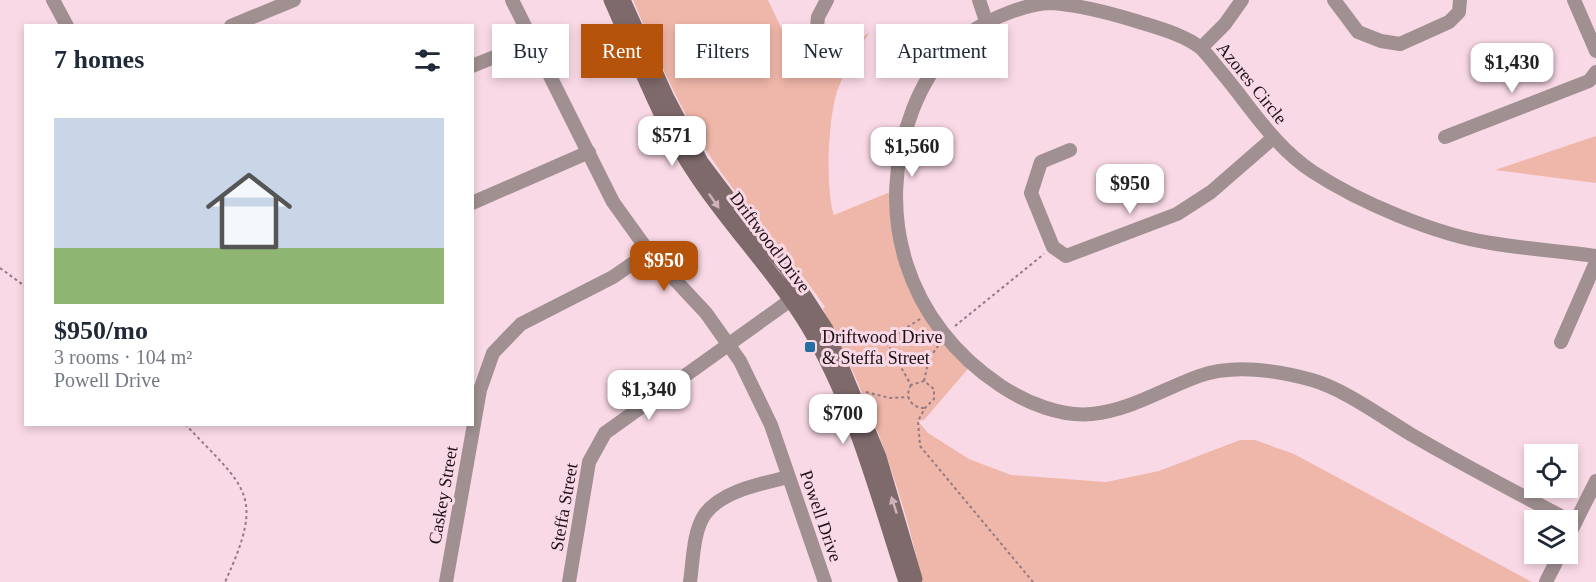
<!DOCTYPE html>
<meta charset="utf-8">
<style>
body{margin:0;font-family:"Times New Roman",serif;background:#f6f6f7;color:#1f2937;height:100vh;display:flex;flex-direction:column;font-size:22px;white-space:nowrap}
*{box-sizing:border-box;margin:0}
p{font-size:20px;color:#747a83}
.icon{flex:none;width:33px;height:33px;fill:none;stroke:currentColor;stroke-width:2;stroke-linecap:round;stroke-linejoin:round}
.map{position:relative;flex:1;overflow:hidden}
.panel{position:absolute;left:24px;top:24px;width:450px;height:402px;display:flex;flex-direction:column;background:#fff;border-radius:0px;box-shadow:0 3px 9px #0003}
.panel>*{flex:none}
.banner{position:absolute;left:492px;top:24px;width:570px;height:54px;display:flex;gap:12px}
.fabs{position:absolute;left:1524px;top:444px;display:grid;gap:12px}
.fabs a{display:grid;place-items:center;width:54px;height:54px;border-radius:0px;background:#fff;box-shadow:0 3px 9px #0003;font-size:30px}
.price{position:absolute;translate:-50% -51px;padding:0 14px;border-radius:12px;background:#fff;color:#222;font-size:20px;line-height:39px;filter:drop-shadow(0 2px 3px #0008)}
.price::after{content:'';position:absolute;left:50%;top:36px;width:18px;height:14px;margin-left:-9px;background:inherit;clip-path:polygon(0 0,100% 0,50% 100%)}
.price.active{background:#b45309;color:#fff}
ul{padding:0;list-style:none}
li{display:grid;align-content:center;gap:12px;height:318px;padding:0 30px}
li+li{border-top:2px solid #e0e1e3}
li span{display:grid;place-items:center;height:186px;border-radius:0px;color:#555}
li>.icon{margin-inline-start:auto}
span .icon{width:108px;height:108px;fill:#fffc;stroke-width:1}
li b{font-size:26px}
h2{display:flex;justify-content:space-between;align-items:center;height:72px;padding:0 30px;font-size:26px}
.pill{padding:0 21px;border-radius:0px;background:#fff;box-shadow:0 3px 9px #0003;font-size:21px;line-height:54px}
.pill.active{background:#b45309;color:#fff}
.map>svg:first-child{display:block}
.green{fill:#efb7a9}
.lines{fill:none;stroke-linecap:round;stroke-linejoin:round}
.path{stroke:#927b85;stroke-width:2;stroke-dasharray:3 3;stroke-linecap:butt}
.street{stroke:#a09092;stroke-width:14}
.secondary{stroke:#7e696b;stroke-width:15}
.oneway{fill:#cfb2bc}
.poi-dot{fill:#266fa3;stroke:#fad9e7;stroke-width:2}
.labels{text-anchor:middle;stroke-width:6;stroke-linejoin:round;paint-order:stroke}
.street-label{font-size:18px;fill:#1c1116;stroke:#fad9e7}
.poi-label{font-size:18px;fill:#1c1116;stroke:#fad9e7;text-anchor:start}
</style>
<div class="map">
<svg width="1596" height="582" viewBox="0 0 1596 582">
<rect width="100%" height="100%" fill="#fad9e7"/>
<!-- green -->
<g class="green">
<path d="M633 0H768L788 42 814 68C837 64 850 45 870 32 858 49 845 70 838 89 828 115 825 190 834 215L895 190 907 272 973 363 924 420 918 421 928 433 969 459 1011 475 1106 482 1159 471 1240 440H1255L1294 454 1532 582H922C903 489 866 393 823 309L825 307C789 254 743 207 708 153 678 105 655 52 633 0Z"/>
<path d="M1596 136V183L1495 170Z"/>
</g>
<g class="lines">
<!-- path -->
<g class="path">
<path d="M0 268 26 287"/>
<path d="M920 319 886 341 911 385 924 381 934 389V399L925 408 918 421 920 446 1033 582"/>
<path d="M955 326 1044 254"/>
<path d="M924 381 929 359 938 346"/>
<path d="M911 385C904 397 911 408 925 408"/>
<path d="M866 392 890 398 908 397"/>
<path d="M185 424C246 489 266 493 225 582"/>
</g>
<!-- street -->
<g class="street">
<path d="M53 0 67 26"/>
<path d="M512 0 613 202 649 252 706 313 740 361 771 425 825 582"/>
<path d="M979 0 986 21"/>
<path d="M1334 0 1358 32 1381 41 1400 44 1449 22 1459 12 1460 0"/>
<path d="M1574 0 1596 51"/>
<path d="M231 26 294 0"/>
<path d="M816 38 818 17 827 0"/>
<path d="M1201 48 1225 24 1242 0"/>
<path d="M472 66 534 41"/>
<path d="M1445 137 1589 81 1596 72"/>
<path d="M1070 150 1041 162 1031 193 1053 247 1066 256 1177 214 1211 192 1273 138"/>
<path d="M472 203 589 152"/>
<path d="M1561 342 1596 262"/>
<path d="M1574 523C1519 494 1465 466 1412 435 1382 417 1344 389 1312 380 1277 370 1233 364 1199 376 1163 389 1131 410 1092 414 1061 417 1027 403 1001 386 907 324 872 214 913 109 932 61 960 31 1008 13 1021 8 1037 3 1051 3 1079 5 1110 13 1136 21 1158 28 1183 34 1201 48 1207 54 1213 62 1218 68 1249 104 1273 146 1313 172 1359 202 1436 235 1491 243 1526 249 1561 251 1596 256"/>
<path d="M1568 537 1596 481"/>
<path d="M446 582 480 390 493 353 521 324 613 277 649 252"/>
<path d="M569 582 589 462 605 433 799 294"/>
<path d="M690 582C693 562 693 531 705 514 723 490 762 484 788 477"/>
<path d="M1546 582 1560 554"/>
</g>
<!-- secondary -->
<g class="secondary">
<path d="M611 0C637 58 660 122 696 175 731 228 776 273 809 328 855 406 878 497 906 582"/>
<path d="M623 0 667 98 701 162 738 211 785 266 826 329 879 457 915 579"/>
</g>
</g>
<!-- one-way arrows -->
<defs><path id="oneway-solid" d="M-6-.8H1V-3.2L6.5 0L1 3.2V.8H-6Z" transform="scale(1.5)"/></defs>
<g class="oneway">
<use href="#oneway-solid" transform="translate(714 201) rotate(55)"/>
<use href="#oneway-solid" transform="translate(894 505) rotate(-108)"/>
</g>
<!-- markers -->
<rect class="poi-dot" x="804" y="341" width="12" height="12" rx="3"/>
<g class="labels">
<!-- street labels -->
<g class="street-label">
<text transform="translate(1252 83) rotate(51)" y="6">Azores Circle</text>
<text transform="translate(770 242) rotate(53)" y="6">Driftwood Drive</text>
<text transform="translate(443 495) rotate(-80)" y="6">Caskey Street</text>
<text transform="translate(564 507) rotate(-80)" y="6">Steffa Street</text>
<text transform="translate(821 516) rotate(71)" y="6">Powell Drive</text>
</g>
<!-- poi labels -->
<g class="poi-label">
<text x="822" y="343">Driftwood Drive<tspan x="822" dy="21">&amp; Steffa Street</tspan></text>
</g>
</g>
</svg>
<div class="fabs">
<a><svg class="icon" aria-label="locate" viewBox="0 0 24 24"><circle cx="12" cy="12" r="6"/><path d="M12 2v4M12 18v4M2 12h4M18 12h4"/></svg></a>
<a><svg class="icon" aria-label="layers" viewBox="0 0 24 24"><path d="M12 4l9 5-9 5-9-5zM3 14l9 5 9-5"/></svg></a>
</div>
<b class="price" style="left:1512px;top:94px">$1,430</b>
<b class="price" style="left:672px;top:167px">$571</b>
<b class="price" style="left:912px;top:178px">$1,560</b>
<b class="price" style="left:1130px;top:215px">$950</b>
<b class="price active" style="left:664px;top:292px">$950</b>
<b class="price" style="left:649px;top:421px">$1,340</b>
<b class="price" style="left:843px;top:445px">$700</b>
<div class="banner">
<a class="pill">Buy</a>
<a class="pill active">Rent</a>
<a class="pill">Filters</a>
<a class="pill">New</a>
<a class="pill">Apartment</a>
</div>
<section class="panel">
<h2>7 homes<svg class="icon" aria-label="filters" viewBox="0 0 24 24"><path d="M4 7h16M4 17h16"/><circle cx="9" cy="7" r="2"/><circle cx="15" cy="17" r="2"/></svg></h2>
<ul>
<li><span style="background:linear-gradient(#c9d6e8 70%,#8fb573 0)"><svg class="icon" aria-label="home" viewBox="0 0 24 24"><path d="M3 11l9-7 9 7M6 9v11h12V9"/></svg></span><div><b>$950/mo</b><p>3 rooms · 104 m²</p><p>Powell Drive</p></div></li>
</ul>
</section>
</div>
